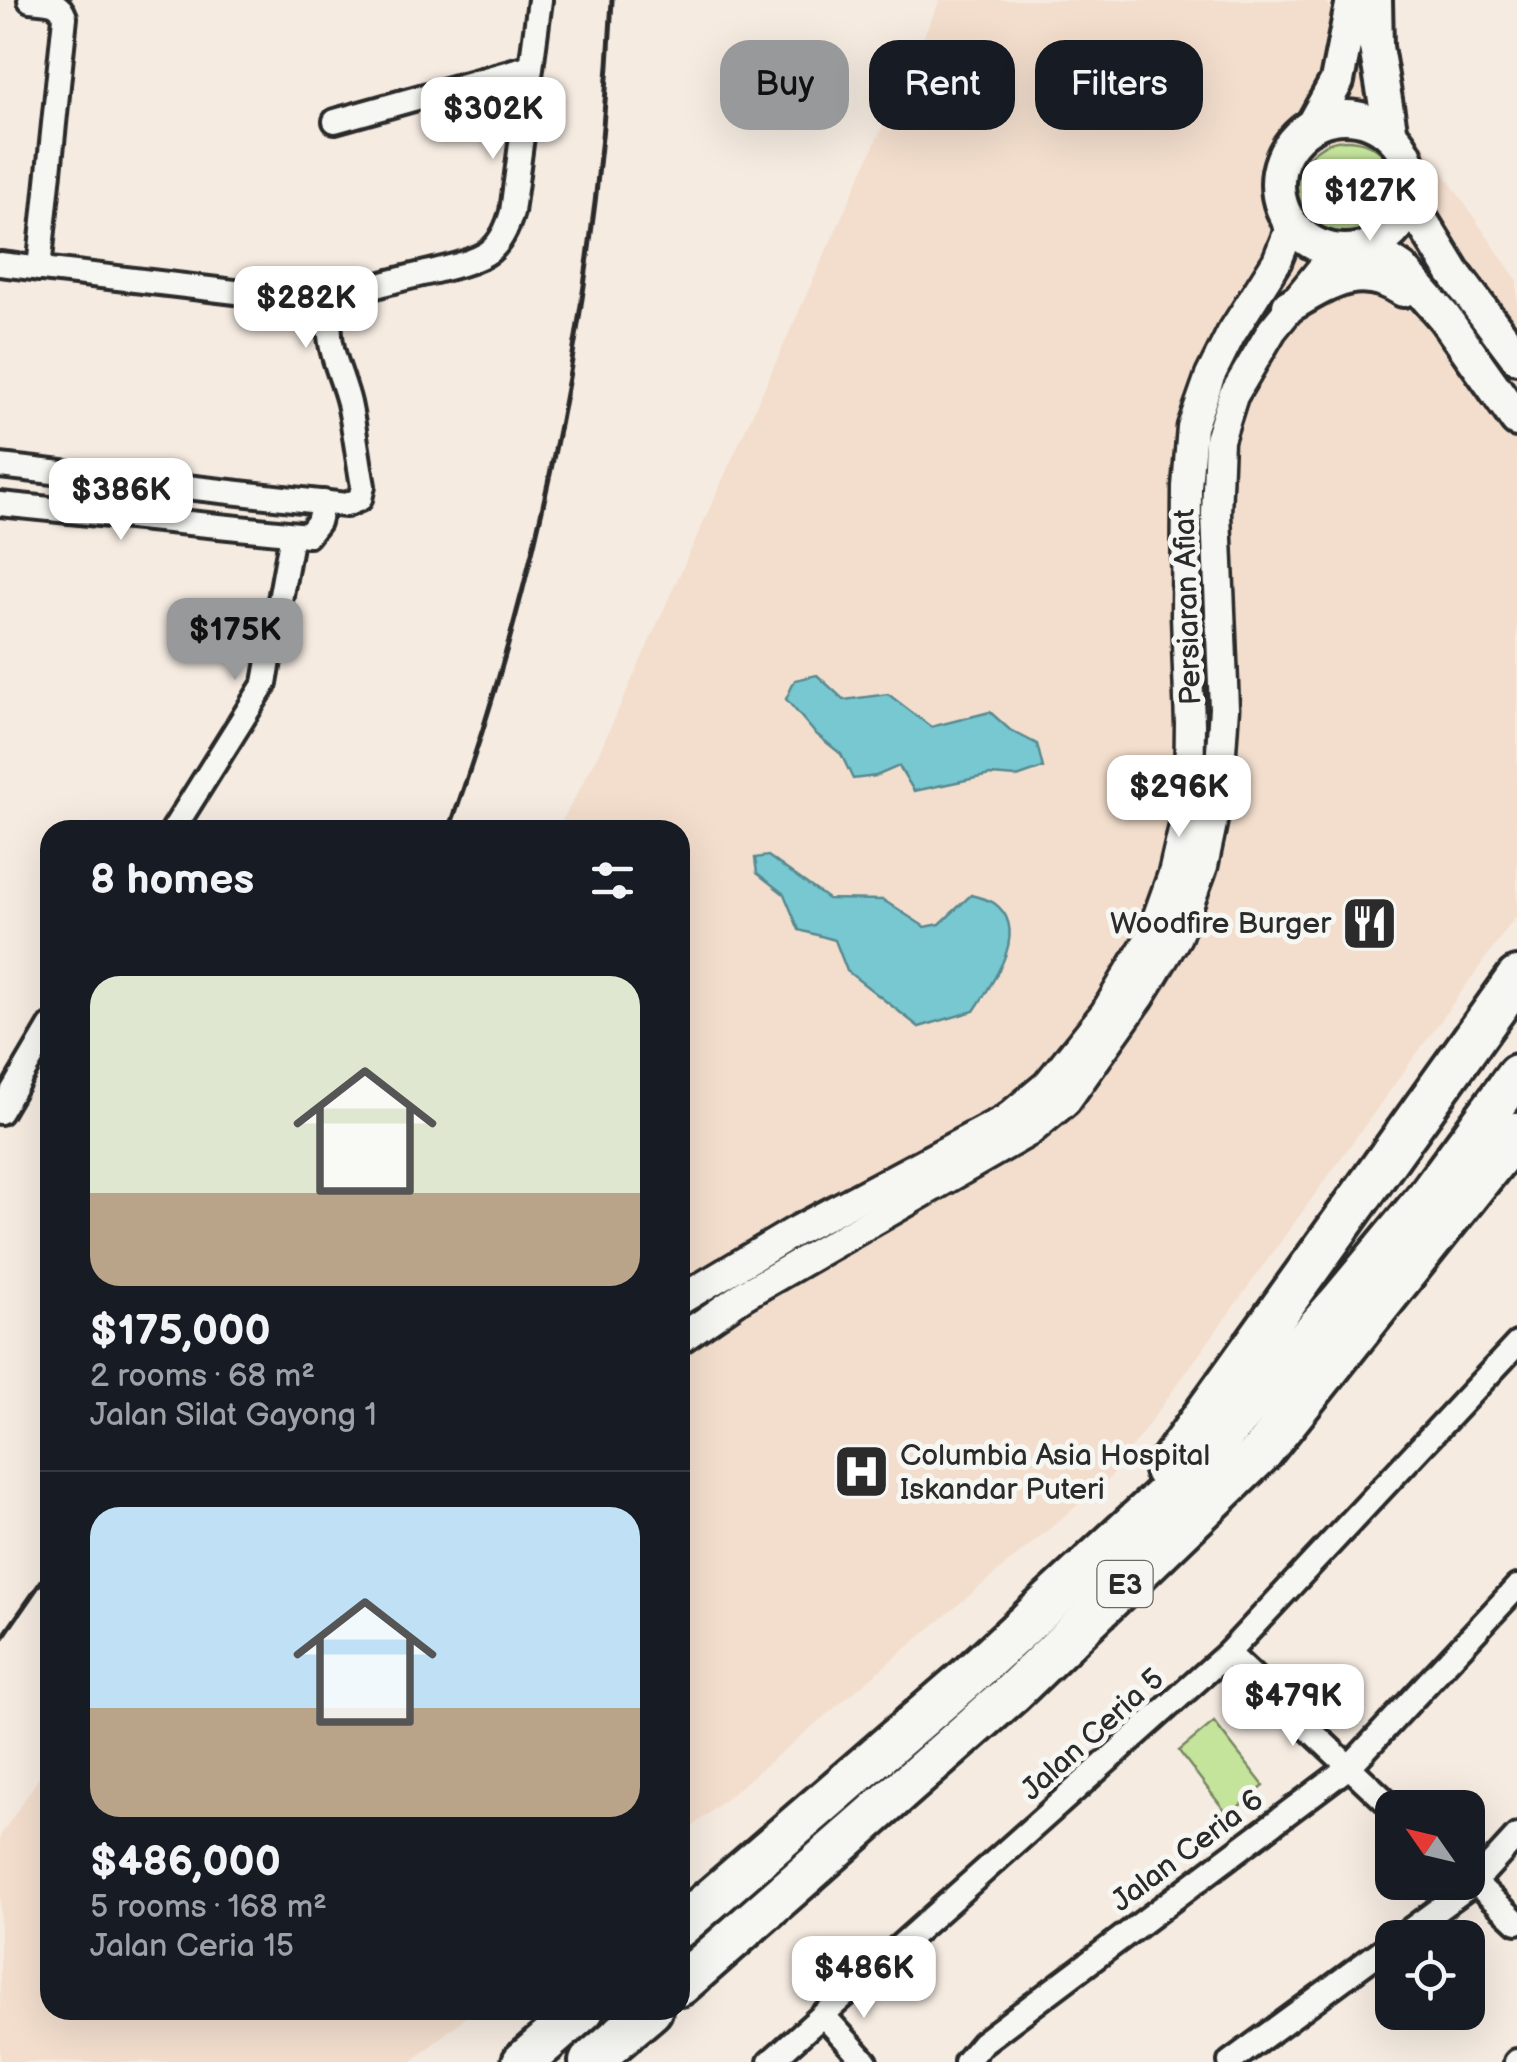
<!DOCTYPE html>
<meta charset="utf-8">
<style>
body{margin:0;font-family:"Balsamiq Sans",sans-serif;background:#20242c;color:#f1f3f6;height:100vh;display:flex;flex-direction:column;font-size:38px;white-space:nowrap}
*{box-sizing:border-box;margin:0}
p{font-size:32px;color:#9ea1a6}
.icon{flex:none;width:55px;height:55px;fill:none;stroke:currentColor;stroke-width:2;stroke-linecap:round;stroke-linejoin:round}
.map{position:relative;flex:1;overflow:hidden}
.side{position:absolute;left:40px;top:820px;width:650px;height:1200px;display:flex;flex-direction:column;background:#171b24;border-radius:30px;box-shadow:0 10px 40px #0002}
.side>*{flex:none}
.guide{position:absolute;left:720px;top:40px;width:645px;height:90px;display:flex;gap:20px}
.needle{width:65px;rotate:304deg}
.fabs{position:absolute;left:1375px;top:1790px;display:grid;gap:20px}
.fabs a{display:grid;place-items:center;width:110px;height:110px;border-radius:20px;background:#171b24;box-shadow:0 10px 40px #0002;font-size:50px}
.price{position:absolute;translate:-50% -85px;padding:0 22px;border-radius:20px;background:#fff;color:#222;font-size:32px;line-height:65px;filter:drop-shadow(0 2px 5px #0008)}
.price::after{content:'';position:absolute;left:50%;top:60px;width:30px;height:22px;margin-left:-15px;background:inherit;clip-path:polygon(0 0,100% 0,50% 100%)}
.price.on{background:#98999b;color:#111}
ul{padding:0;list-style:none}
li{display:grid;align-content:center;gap:20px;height:530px;padding:0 50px}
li+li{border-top:2px solid #363941}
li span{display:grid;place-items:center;height:310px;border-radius:30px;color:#555}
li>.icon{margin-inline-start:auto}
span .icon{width:180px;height:180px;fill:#fffc;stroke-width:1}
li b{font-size:42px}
h2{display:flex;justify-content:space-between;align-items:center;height:120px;padding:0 50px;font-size:42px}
.pill{padding:0 35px;border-radius:30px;background:#171b24;box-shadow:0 10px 40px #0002;font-size:35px;line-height:90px}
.pill.on{background:#98999b;color:#111}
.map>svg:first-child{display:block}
.built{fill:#f3decd}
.green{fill:#c4e39b;stroke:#788763;stroke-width:2.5}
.water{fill:#78c8d1;stroke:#59898f;stroke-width:2.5}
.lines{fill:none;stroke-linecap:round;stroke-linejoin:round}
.minor-casing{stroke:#2b2b2b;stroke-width:30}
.tertiary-casing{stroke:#2b2b2b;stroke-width:35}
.secondary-casing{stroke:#2b2b2b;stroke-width:40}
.motorway-casing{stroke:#2b2b2b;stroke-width:48}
.minor{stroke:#f6f6f2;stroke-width:22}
.tertiary{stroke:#f6f6f2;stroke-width:28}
.secondary{stroke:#f6f6f2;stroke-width:32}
.motorway{stroke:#f6f6f2;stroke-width:40}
.rail{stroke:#2b2b2b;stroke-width:5}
.labels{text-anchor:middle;stroke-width:10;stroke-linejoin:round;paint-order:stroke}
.shield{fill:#f6f6f2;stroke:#686867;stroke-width:2.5}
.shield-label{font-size:28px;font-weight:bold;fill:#2b2b2b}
.street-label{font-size:30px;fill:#2b2b2b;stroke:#f6f6f2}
.poi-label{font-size:30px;fill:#2b2b2b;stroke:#f6f6f2;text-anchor:end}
</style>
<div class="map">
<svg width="1517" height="2062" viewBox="0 0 1517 2062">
<rect width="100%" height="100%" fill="#f5ebe1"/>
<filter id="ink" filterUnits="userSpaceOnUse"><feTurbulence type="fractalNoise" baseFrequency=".01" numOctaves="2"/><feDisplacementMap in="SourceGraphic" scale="20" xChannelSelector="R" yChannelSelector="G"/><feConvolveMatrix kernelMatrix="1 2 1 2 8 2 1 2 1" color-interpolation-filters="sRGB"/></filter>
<g filter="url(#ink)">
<!-- built -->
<g class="built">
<path d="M940 0H1325L1517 280V915L1109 1479 680 1837V830H557L596 759Z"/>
<path d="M50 1761V2010H474L411 2062H0V1836Z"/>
</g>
<!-- green -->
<g class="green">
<circle cx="1347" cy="191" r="51"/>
<path d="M1214 1722 1264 1786 1228 1815 1179 1751Z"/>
</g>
<!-- water -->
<g class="water">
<path d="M817 675 844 700 888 694 931 727 990 712 1010 730 1037 744 1043 768 1017 777 990 775 914 791 899 766 876 776 853 779 841 754 815 733 786 699 795 680Z"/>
<path d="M768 856 828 899 883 900 925 927 940 924 971 895C977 897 988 899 994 903 1032 930 991 985 974 1011L919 1027 847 971 835 940 799 930 784 894 757 873 755 858Z"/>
</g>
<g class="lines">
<defs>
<g id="minor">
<path d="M30 0C47 2 59 0 65 17L39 269"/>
<path d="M335 121 531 66"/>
<path d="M0 264 294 299"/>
<path d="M0 466 346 505 360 499 363 486C358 459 355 431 349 403 343 377 327 349 330 322 334 277 458 277 490 251 502 241 508 226 512 212L540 0"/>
<path d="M0 504 308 535 318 522 323 502"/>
<path d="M173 830 265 683 292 534"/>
<path d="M0 1112 50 1027"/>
<path d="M1228 1653 1393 1808"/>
<path d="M1468 1876 1517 1922"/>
<path d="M1399 1938 1474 1883 1517 1836"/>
<path d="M823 2015 866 2062"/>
<path d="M770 2062 1228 1653 1517 1344"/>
<path d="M966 2062 982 2043 1350 1766 1517 1587"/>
<path d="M1230 2062 1392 1943"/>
<path d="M1516 2062 1517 2061"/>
</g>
<g id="tertiary">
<path d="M680 1300 794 1232 1006 1119 1047 1085 1105 1013 1150 938 1173 874 1189 805 1190 724 1186 616 1187 487 1192 427 1210 376 1231 334 1277 261 1289 231 1284 213"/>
<path d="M680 1339 744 1295 1030 1131 1066 1101 1140 997 1177 936 1203 866 1218 795 1224 708 1216 514 1219 440 1233 396 1272 330 1336 251"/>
</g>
<g id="secondary">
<path d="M1375 0 1376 47 1391 135"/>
<circle cx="1345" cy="184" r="67"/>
<path d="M1312 126 1337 81 1353 0"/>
<path d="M1410 202 1453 272 1517 357"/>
<path d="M1357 250 1384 257 1402 269 1444 317 1517 420"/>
<path d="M1289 306C1328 283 1360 261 1403 290"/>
</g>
<g id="motorway">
<path d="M1165 1470 1517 978"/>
<path d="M680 1926 967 1678 1191 1471 1340 1302 1428 1196 1517 1075"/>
<path d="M680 1985 1012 1693 1262 1452 1517 1133"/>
<path d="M523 2062 583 2010"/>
<path d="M590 2062 651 2010"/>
</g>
</defs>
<!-- minor casing -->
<use href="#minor" class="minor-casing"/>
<!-- tertiary casing -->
<use href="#tertiary" class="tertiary-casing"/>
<!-- secondary casing -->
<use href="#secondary" class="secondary-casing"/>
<!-- motorway casing -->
<use href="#motorway" class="motorway-casing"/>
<!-- minor -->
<use href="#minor" class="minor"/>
<!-- tertiary -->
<use href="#tertiary" class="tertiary"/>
<!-- secondary -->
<use href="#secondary" class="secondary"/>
<!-- motorway -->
<use href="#motorway" class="motorway"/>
<!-- rail -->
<g class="rail">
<path d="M449 830C544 565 598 281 612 0"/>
<path d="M0 1641 50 1569"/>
</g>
</g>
</g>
<!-- icons -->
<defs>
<symbol id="restaurant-square" viewBox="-11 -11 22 22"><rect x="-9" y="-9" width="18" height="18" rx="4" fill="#2b2b2b" stroke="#f6f6f2"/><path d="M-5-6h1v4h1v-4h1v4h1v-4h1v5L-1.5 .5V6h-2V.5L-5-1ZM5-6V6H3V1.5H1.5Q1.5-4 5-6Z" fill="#fff"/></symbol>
<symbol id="hospital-square" viewBox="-11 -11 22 22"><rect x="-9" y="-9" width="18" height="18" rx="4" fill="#2b2b2b" stroke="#f6f6f2"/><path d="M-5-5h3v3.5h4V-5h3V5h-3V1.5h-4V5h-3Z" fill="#fff"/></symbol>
</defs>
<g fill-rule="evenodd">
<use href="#restaurant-square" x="1338" y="892" width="63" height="63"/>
<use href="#hospital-square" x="830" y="1440" width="63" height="63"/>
</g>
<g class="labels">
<!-- shield labels -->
<rect class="shield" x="1097.5" y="1561" width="55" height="46" rx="8"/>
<g class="shield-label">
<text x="1125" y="1594">E3</text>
</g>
<!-- street labels -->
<g class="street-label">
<text transform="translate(1187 607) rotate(-92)" y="10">Persiaran Afiat</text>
<text transform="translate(1092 1734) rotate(-42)" y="10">Jalan Ceria 5</text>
<text transform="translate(1187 1850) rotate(-37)" y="10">Jalan Ceria 6</text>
</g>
<!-- poi labels -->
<g class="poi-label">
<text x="1331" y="933">Woodfire Burger</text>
<text x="900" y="1465" text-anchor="start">Columbia Asia Hospital<tspan x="900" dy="34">Iskandar Puteri</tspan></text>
</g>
</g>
</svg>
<div class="fabs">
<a><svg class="needle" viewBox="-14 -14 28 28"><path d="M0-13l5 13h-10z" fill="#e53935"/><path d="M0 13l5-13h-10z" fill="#9ea1a6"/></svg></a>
<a><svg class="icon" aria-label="locate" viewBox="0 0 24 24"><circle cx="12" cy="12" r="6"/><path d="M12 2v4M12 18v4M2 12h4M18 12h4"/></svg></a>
</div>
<b class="price" style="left:493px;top:162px">$302K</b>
<b class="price" style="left:1370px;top:244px">$127K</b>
<b class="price" style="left:306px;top:351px">$282K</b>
<b class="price" style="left:121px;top:543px">$386K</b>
<b class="price on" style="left:235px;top:683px">$175K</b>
<b class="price" style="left:1179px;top:840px">$296K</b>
<b class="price" style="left:1293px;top:1749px">$479K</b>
<b class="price" style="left:864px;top:2021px">$486K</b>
<div class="guide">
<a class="pill on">Buy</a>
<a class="pill">Rent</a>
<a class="pill">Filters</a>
</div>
<section class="side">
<h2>8 homes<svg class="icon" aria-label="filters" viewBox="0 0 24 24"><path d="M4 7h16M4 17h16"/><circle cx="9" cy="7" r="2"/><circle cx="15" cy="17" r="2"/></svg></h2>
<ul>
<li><span style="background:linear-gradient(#dfe7d0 70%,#b9a48a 0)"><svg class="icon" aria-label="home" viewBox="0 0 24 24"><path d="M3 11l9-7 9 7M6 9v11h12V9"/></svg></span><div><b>$175,000</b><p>2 rooms · 68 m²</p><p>Jalan Silat Gayong 1</p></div></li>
<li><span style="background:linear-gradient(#bfe0f5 65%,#b9a48a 0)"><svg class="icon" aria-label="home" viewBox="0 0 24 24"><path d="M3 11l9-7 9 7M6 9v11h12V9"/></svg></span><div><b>$486,000</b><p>5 rooms · 168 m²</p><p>Jalan Ceria 15</p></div></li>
</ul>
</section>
</div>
